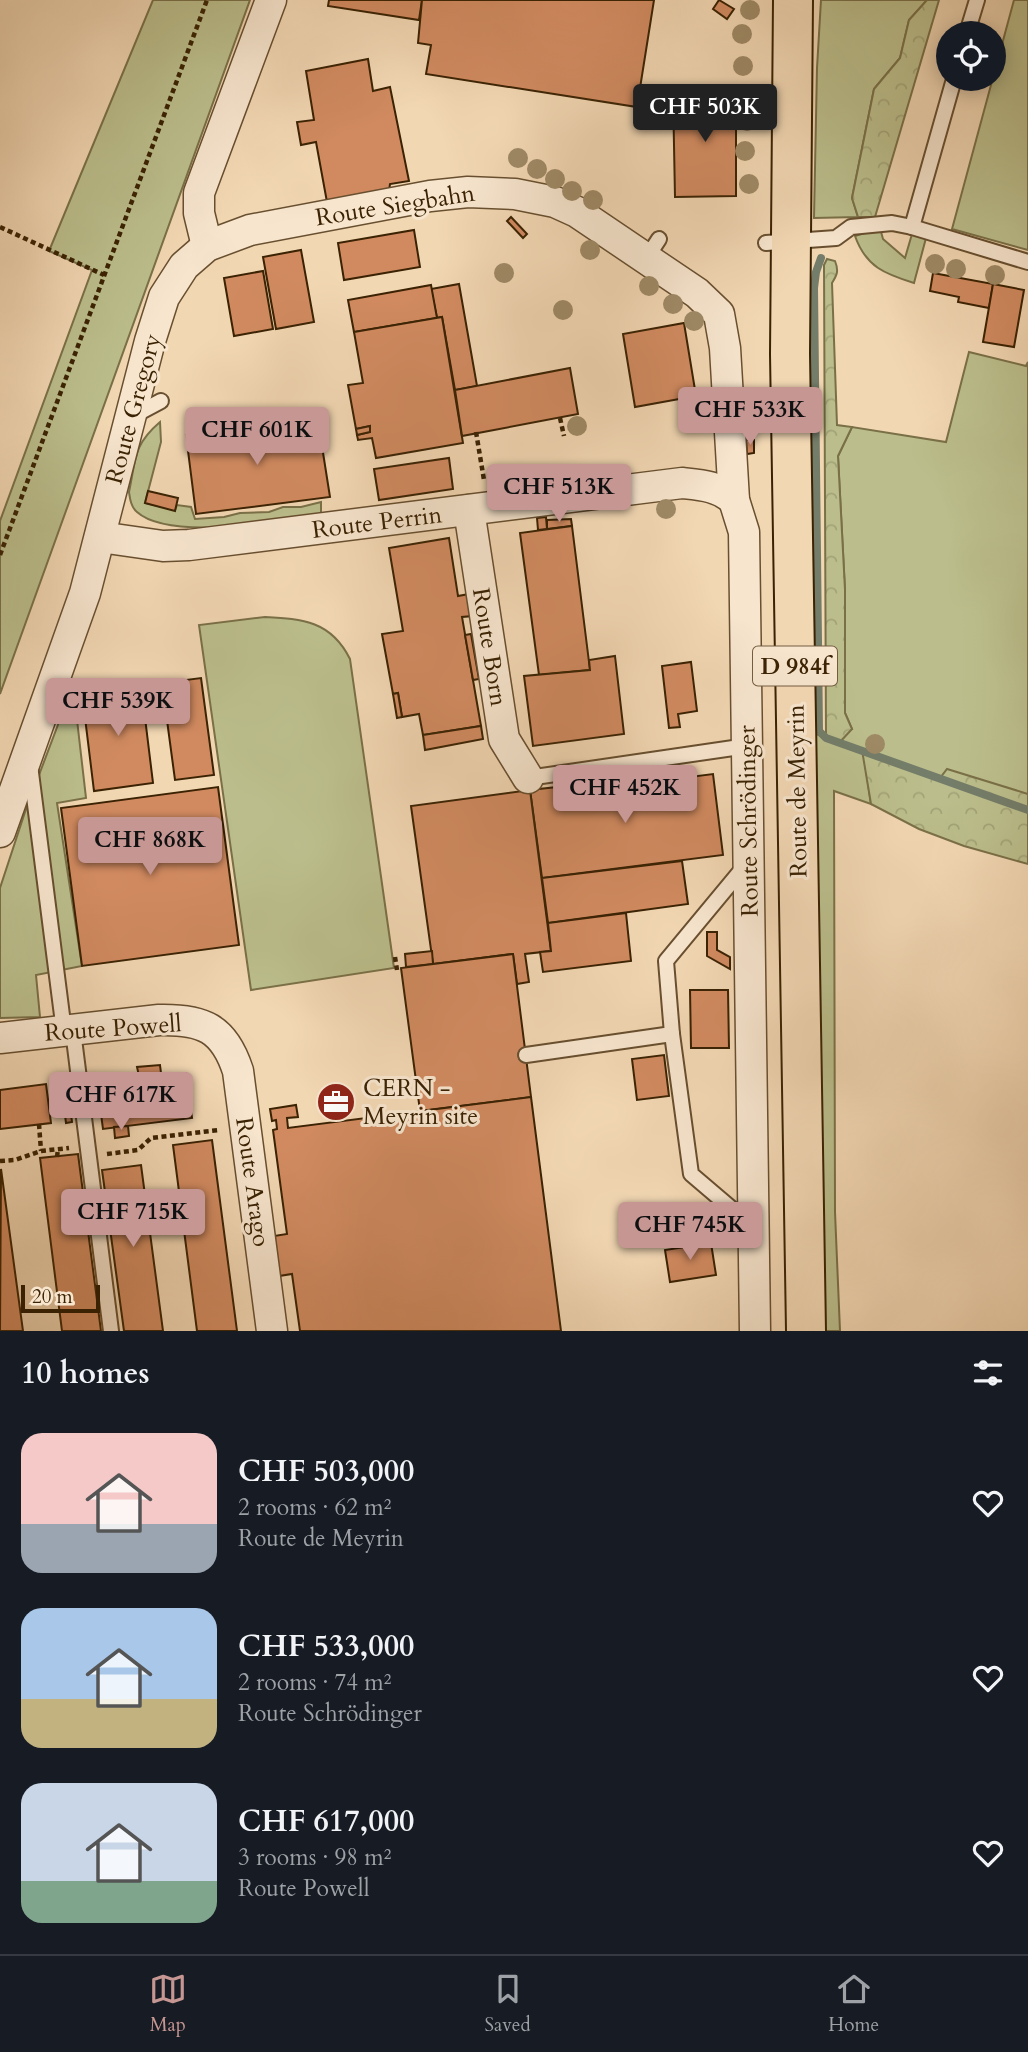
<!DOCTYPE html>
<meta charset="utf-8">
<style>
body{margin:0;font-family:Cardo,serif;background:#20242c;color:#f1f3f6;height:100vh;display:flex;flex-direction:column;font-size:26px;white-space:nowrap}
*{box-sizing:border-box;margin:0}
p{font-size:23px;color:#9ea1a6}
.icon{flex:none;width:38px;height:38px;fill:none;stroke:currentColor;stroke-width:2;stroke-linecap:round;stroke-linejoin:round}
.map{position:relative;height:1331px;overflow:hidden}
.details{display:flex;flex-direction:column;background:#171b24;flex:1}
.details>*{flex:none}
.fabs{position:absolute;left:936px;top:21px;display:grid;gap:14px}
.fabs a{display:grid;place-items:center;width:70px;height:70px;border-radius:50%;background:#171b24;box-shadow:0 4px 18px #0003;font-size:35px}
.scale{position:absolute;left:21px;bottom:18px;width:79px;box-sizing:border-box;padding-left:7px;border:4px solid #3a2203;border-top:0;font-size:19px;line-height:24px;white-space:nowrap;color:#3a2203;-webkit-text-stroke:5px #f7e5ce;paint-order:stroke}
.price{position:absolute;translate:-50% -60px;padding:0 16px;border-radius:7px;background:#c59692;color:#111;font-size:23px;line-height:46px;filter:drop-shadow(0 2px 4px #0008)}
.price::after{content:'';position:absolute;left:50%;top:42px;width:21px;height:16px;margin-left:-10px;background:inherit;clip-path:polygon(0 0,100% 0,50% 100%)}
.price.selected{background:#222;color:#fff}
ul{padding:0;list-style:none}
li{display:flex;align-items:center;gap:21px;height:175px;padding:0 21px}
li span{display:grid;place-items:center;flex:none;width:196px;height:140px;border-radius:21px;color:#555}
li>.icon{margin-inline-start:auto}
span .icon{width:84px;height:84px;fill:#fffc;stroke-width:1}
li b{font-size:30px}
h2{display:flex;justify-content:space-between;align-items:center;height:84px;padding:0 21px;font-size:30px}
.dock{display:flex;justify-content:space-around;align-items:center;height:98px;border-top:2px solid #363941;background:#171b24;font-size:19px;color:#9ea1a6}
.dock a{display:grid;justify-items:center;gap:4px}
.dock .selected{color:#c59692}
.map>svg:first-child{display:block}
.grass{fill:#bbbe8c;stroke:#7a7048;stroke-width:2}
.forest{fill:url(#forest-crowns);stroke:#7a7048;stroke-width:2}
.lines{fill:none;stroke-linecap:round;stroke-linejoin:round}
.stream{stroke:#747d69;stroke-width:8}
.building{fill:#d18a60;stroke:#3a2203;stroke-width:2}
.service-casing{stroke:#684f2f;stroke-width:18}
.minor-casing{stroke:#684f2f;stroke-width:33}
.primary-casing{stroke:#3a2203;stroke-width:42}
.path{stroke:#3a2203;stroke-width:4.5;stroke-dasharray:5 3.5;stroke-linecap:butt}
.service{stroke:#f7e5ce;stroke-width:14}
.minor{stroke:#f7e5ce;stroke-width:30}
.primary{stroke:#f2d7b3;stroke-width:38}
.tree{fill:#9e8965}
.labels{text-anchor:middle;stroke-width:6;stroke-linejoin:round;paint-order:stroke}
.shield{fill:#f7e5ce;stroke:#735c40;stroke-width:2}
.shield-label{font-size:23px;font-weight:bold;fill:#3a2203}
.street-label{font-size:24px;fill:#3a2203;stroke:#f7e5ce}
.poi-label{font-size:24px;fill:#3a2203;stroke:#f7e5ce;text-anchor:start}
</style>
<div class="map">
<svg width="1028" height="1331" viewBox="0 0 1028 1331">
<defs>
<pattern id="forest-crowns" width="20" height="18" patternUnits="userSpaceOnUse" patternTransform="scale(1.75)"><rect width="20" height="18" fill="#bbbe8c"/><path d="M2 6a3 3 0 1 1 6 0M12 15a3 3 0 1 1 6 0" fill="none" stroke="#a2a377"/></pattern>
</defs>
<rect width="100%" height="100%" fill="#f2d7b3"/>
<filter id="stains"><feTurbulence type="fractalNoise" baseFrequency=".00286" numOctaves="4"/><feColorMatrix values="0 0 0 0 .2 0 0 0 0 .09 0 0 0 0 .02 0 0 0 .5 -.17"/></filter>
<radialGradient id="worn" r=".72"><stop offset=".6" stop-color="#630" stop-opacity="0"/><stop offset="1" stop-color="#630" stop-opacity=".3"/></radialGradient>
<!-- grass -->
<g class="grass">
<path d="M153 0H250L0 694V521L92 270 49 251Z"/>
<path d="M821 0H927L909 20 900 58 874 89 852 198 858 217 814 218 817 68Z"/>
<path d="M1014 0H1028V250L952 229Z"/>
<path d="M880 228 883 239 905 258 912 234 926 238 914 283C885 274 866 267 855 236Z"/>
<path d="M969 352 1026 366 1028 362V810L863 750 871 804 834 791 835 1212 840 1331H824L814 733 826 738 852 729 845 713V590L838 456 852 427 946 442Z"/>
<path d="M160 422 161 442 145 503 175 510 177 505 191 507 195 519 224 517 240 513 269 512 283 507H301L321 502V513L311 518C271 522 168 540 137 512 131 507 130 499 129 492 136 459 133 445 160 422Z"/>
<path d="M265 617C303 619 331 621 350 659L394 968 251 990 199 625Z"/>
<path d="M73 685 86 798 57 803 82 966 36 975 40 1017 0 1018V888L25 812Z"/>
</g>
<!-- forest -->
<g class="forest">
<path d="M927 0H939L875 217H858L852 198 874 89 900 58 909 20Z"/>
<path d="M827 259 835 261C839 271 837 275 832 283L837 425 852 427 838 456 845 590V713L852 729 839 743 826 738 824 265Z"/>
<path d="M862 750 940 778 947 769 1028 794V864L964 846 919 829 871 804Z"/>
</g>
<g class="lines">
<!-- stream -->
<path class="stream" d="M821 258 816 272 814 288 819 731 826 738 1028 810"/>
</g>
<!-- building -->
<g class="building">
<path d="M329 0H422L419 20 328 6Z"/>
<path d="M422 0H654L637 107 426 74 431 45 418 43Z"/>
<path d="M719 0 734 9 727 19 713 9Z"/>
<path d="M368 59 373 91 390 87 409 181 390 184 389 191 327 202 316 142 301 145 297 122 314 120 306 71Z"/>
<path d="M736 92V196L675 197 673 93Z"/>
<path d="M511 217 527 234 523 238 507 221Z"/>
<path d="M414 230 420 267 344 280 338 243Z"/>
<path d="M301 250 314 322 276 329 263 257Z"/>
<path d="M263 271 273 329 234 336 224 278Z"/>
<path d="M933 273 993 284 989 308 958 302 959 297 930 291Z"/>
<path d="M459 284 477 386 455 390 442 317 437 318 431 289Z"/>
<path d="M993 284 1024 290 1014 347 983 342Z"/>
<path d="M431 285 437 318 354 332 348 300Z"/>
<path d="M442 317 463 443 376 458 372 438 358 440 357 435 370 432V426L356 429 348 385 363 383 354 332Z"/>
<path d="M684 323 696 396 635 407 623 334Z"/>
<path d="M570 368 578 414 462 436 455 390Z"/>
<path d="M318 421 330 497 196 514 186 435Z"/>
<path d="M370 426V432L357 435 356 429Z"/>
<path d="M746 440H754V453L747 454Z"/>
<path d="M449 458 453 489 379 500 374 469Z"/>
<path d="M148 491 178 498 175 511 145 503Z"/>
<path d="M546 517 547 529 538 530 537 518Z"/>
<path d="M571 519 572 526 547 529V520Z"/>
<path d="M572 526 590 670 539 675 520 533Z"/>
<path d="M449 538 458 596 469 594 473 616 462 617 481 726 423 735 419 714 402 717 398 693 393 694 382 634 403 631 389 548Z"/>
<path d="M471 634 479 679 473 680 465 635Z"/>
<path d="M615 656 624 734 533 746 524 676 590 670 589 660Z"/>
<path d="M691 662 697 711 678 714 680 727 669 728 662 666Z"/>
<path d="M201 678 214 775 175 780 162 683Z"/>
<path d="M141 685 153 783 94 791 82 693Z"/>
<path d="M398 693 402 717 397 718 393 694Z"/>
<path d="M481 726 483 739 425 750 423 735Z"/>
<path d="M713 774 723 855 542 878 530 790 594 783 595 789Z"/>
<path d="M218 787 239 945 82 966 61 808Z"/>
<path d="M530 790 551 951 525 954 529 982 517 984 513 954 433 964 411 806Z"/>
<path d="M682 861 688 904 548 923 542 878Z"/>
<path d="M626 913 631 961 543 972 540 952 551 951 548 923Z"/>
<path d="M707 932H717V950L730 957V969L707 956Z"/>
<path d="M432 951 433 964 406 967 405 954Z"/>
<path d="M513 954 531 1097 420 1111 401 968Z"/>
<path d="M690 990H728L729 1048H691Z"/>
<path d="M664 1055 669 1096 637 1100 632 1059Z"/>
<path d="M160 1065 161 1073 139 1076 137 1067Z"/>
<path d="M186 1073 192 1118 103 1129 97 1084Z"/>
<path d="M60 1076H66L72 1122 66 1123Z"/>
<path d="M46 1084 51 1123 0 1129V1090Z"/>
<path d="M531 1097 561 1331H300L292 1274 279 1276 274 1236 287 1234 273 1130 277 1129 276 1120 272 1121 270 1109 296 1105 298 1117 287 1118 288 1128Z"/>
<path d="M128 1126 129 1136 115 1138 114 1127Z"/>
<path d="M212 1140 237 1331H197L173 1145Z"/>
<path d="M78 1154 101 1331H62L40 1158Z"/>
<path d="M141 1165 163 1331H124L102 1170Z"/>
<path d="M1 1169 23 1331H0Z"/>
<path d="M711 1243 716 1275 670 1282 665 1250Z"/>
</g>
<g class="lines">
<defs>
<g id="service">
<path d="M967 33 977 0"/>
<path d="M912 227 954 79"/>
<path d="M766 243 836 238 851 227 892 223 912 227 1028 262"/>
<path d="M646 259 659 239"/>
<path d="M131 417 161 401"/>
<path d="M30 765 64 1031"/>
<path d="M528 778 747 746"/>
<path d="M744 867 666 961 672 1034 691 1174 752 1226"/>
<path d="M73 1031 111 1331"/>
<path d="M526 1055 672 1034"/>
</g>
<g id="minor">
<path d="M207 246 199 213V193L271 0"/>
<path d="M469 510 504 739 528 778"/>
<path d="M100 537 163 546 189 545 682 483C701 485 719 486 734 500"/>
<path d="M0 832 85 593 150 341 164 297 184 266 207 246 250 230 430 196 468 192 515 194 555 202 577 212 697 293 719 314 725 348 734 500 744 532 755 1331"/>
<path d="M0 1038 159 1020C203 1019 224 1028 238 1071L272 1331"/>
</g>
<path id="primary" d="M793 0 790 354 806 1331"/>
</defs>
<!-- service casing -->
<use href="#service" class="service-casing"/>
<!-- minor casing -->
<use href="#minor" class="minor-casing"/>
<!-- primary casing -->
<use href="#primary" class="primary-casing"/>
<!-- path -->
<g class="path">
<path d="M0 227 104 275"/>
<path d="M560 418 564 436"/>
<path d="M476 432 484 480"/>
<path d="M0 555 207 0"/>
<path d="M395 957 397 970"/>
<path d="M39 1124 41 1151"/>
<path d="M107 1154 138 1150 151 1138 219 1130"/>
<path d="M57 1157 58 1149"/>
<path d="M0 1161 15 1160 41 1151 69 1148"/>
</g>
<!-- service -->
<use href="#service" class="service"/>
<!-- minor -->
<use href="#minor" class="minor"/>
<!-- primary -->
<use href="#primary" class="primary"/>
</g>
<!-- trees -->
<g class="tree">
<circle cx="750" cy="10" r="10"/>
<circle cx="742" cy="34" r="10"/>
<circle cx="743" cy="66" r="10"/>
<circle cx="745" cy="100" r="10"/>
<circle cx="747" cy="121" r="10"/>
<circle cx="745" cy="151" r="10"/>
<circle cx="518" cy="158" r="10"/>
<circle cx="537" cy="169" r="10"/>
<circle cx="555" cy="179" r="10"/>
<circle cx="749" cy="184" r="10"/>
<circle cx="572" cy="191" r="10"/>
<circle cx="593" cy="200" r="10"/>
<circle cx="590" cy="250" r="10"/>
<circle cx="935" cy="264" r="10"/>
<circle cx="956" cy="269" r="10"/>
<circle cx="504" cy="273" r="10"/>
<circle cx="995" cy="275" r="10"/>
<circle cx="649" cy="286" r="10"/>
<circle cx="673" cy="304" r="10"/>
<circle cx="563" cy="310" r="10"/>
<circle cx="694" cy="321" r="10"/>
<circle cx="577" cy="426" r="10"/>
<circle cx="666" cy="509" r="10"/>
<circle cx="875" cy="744" r="10"/>
</g>
<!-- icons -->
<defs>
<symbol id="office-disc" viewBox="-11 -11 22 22"><circle r="9.5" fill="#8f2418" stroke="#f7e5ce"/><path d="M-6-3h4V-5.5h4V-3h4V5H-6ZM-1-4.5V-3h2v-1.5ZM-6 0V1H6V0Z" fill="#fff"/></symbol>
</defs>
<g fill-rule="evenodd">
<use href="#office-disc" x="314" y="1080" width="44" height="44"/>
</g>
<g class="labels">
<!-- shield labels -->
<rect class="shield" x="753" y="646.5" width="84" height="39" rx="5"/>
<g class="shield-label">
<text x="795" y="674">D 984f</text>
</g>
<!-- street labels -->
<g class="street-label">
<text transform="translate(395 205) rotate(-9)" y="8">Route Siegbahn</text>
<text transform="translate(133 409) rotate(-75)" y="8">Route Gregory</text>
<text transform="translate(377 522) rotate(-7)" y="8">Route Perrin</text>
<text transform="translate(490 647) rotate(81)" y="8">Route Born</text>
<text transform="translate(797 791) rotate(-91)" y="8">Route de Meyrin</text>
<text transform="translate(748 821) rotate(-91)" y="8">Route Schrödinger</text>
<text transform="translate(113 1028) rotate(-4)" y="8">Route Powell</text>
<text transform="translate(253 1182) rotate(82)" y="8">Route Arago</text>
</g>
<!-- poi labels -->
<g class="poi-label">
<text x="363" y="1096">CERN -<tspan x="363" dy="28">Meyrin site</tspan></text>
</g>
</g>
<rect width="100%" height="100%" filter="url(#stains)"/>
<rect width="100%" height="100%" fill="url(#worn)"/>
</svg>
<div class="fabs">
<a><svg class="icon" aria-label="locate" viewBox="0 0 24 24"><circle cx="12" cy="12" r="6"/><path d="M12 2v4M12 18v4M2 12h4M18 12h4"/></svg></a>
</div>
<div class="scale">20 m</div>
<b class="price selected" style="left:705px;top:144px">CHF 503K</b>
<b class="price" style="left:750px;top:447px">CHF 533K</b>
<b class="price" style="left:257px;top:467px">CHF 601K</b>
<b class="price" style="left:559px;top:524px">CHF 513K</b>
<b class="price" style="left:118px;top:738px">CHF 539K</b>
<b class="price" style="left:625px;top:825px">CHF 452K</b>
<b class="price" style="left:150px;top:877px">CHF 868K</b>
<b class="price" style="left:121px;top:1132px">CHF 617K</b>
<b class="price" style="left:133px;top:1249px">CHF 715K</b>
<b class="price" style="left:690px;top:1262px">CHF 745K</b>
</div>
<section class="details">
<h2>10 homes<svg class="icon" aria-label="filters" viewBox="0 0 24 24"><path d="M4 7h16M4 17h16"/><circle cx="9" cy="7" r="2"/><circle cx="15" cy="17" r="2"/></svg></h2>
<ul>
<li><span style="background:linear-gradient(#f6c9c9 65%,#9aa5b1 0)"><svg class="icon" aria-label="home" viewBox="0 0 24 24"><path d="M3 11l9-7 9 7M6 9v11h12V9"/></svg></span><div><b>CHF 503,000</b><p>2 rooms · 62 m²</p><p>Route de Meyrin</p></div><svg class="icon" aria-label="heart" viewBox="0 0 24 24"><path d="M12 20l-8-8c-3-5 5-10 8-4 3-6 11-1 8 4z"/></svg></li>
<li><span style="background:linear-gradient(#a9c7e8 65%,#c2b280 0)"><svg class="icon" aria-label="home" viewBox="0 0 24 24"><path d="M3 11l9-7 9 7M6 9v11h12V9"/></svg></span><div><b>CHF 533,000</b><p>2 rooms · 74 m²</p><p>Route Schrödinger</p></div><svg class="icon" aria-label="heart" viewBox="0 0 24 24"><path d="M12 20l-8-8c-3-5 5-10 8-4 3-6 11-1 8 4z"/></svg></li>
<li><span style="background:linear-gradient(#c9d6e8 70%,#7fa58c 0)"><svg class="icon" aria-label="home" viewBox="0 0 24 24"><path d="M3 11l9-7 9 7M6 9v11h12V9"/></svg></span><div><b>CHF 617,000</b><p>3 rooms · 98 m²</p><p>Route Powell</p></div><svg class="icon" aria-label="heart" viewBox="0 0 24 24"><path d="M12 20l-8-8c-3-5 5-10 8-4 3-6 11-1 8 4z"/></svg></li>
</ul>
</section>
<nav class="dock">
<a class="selected"><svg class="icon" aria-label="map" viewBox="0 0 24 24"><path d="M3 6l6-2 6 2 6-2v14l-6 2-6-2-6 2zM9 4v14M15 6v14"/></svg>Map</a>
<a><svg class="icon" aria-label="saved" viewBox="0 0 24 24"><path d="M7 4h10v16l-5-4-5 4z"/></svg>Saved</a>
<a><svg class="icon" aria-label="home" viewBox="0 0 24 24"><path d="M3 11l9-7 9 7M6 9v11h12V9"/></svg>Home</a>
</nav>
